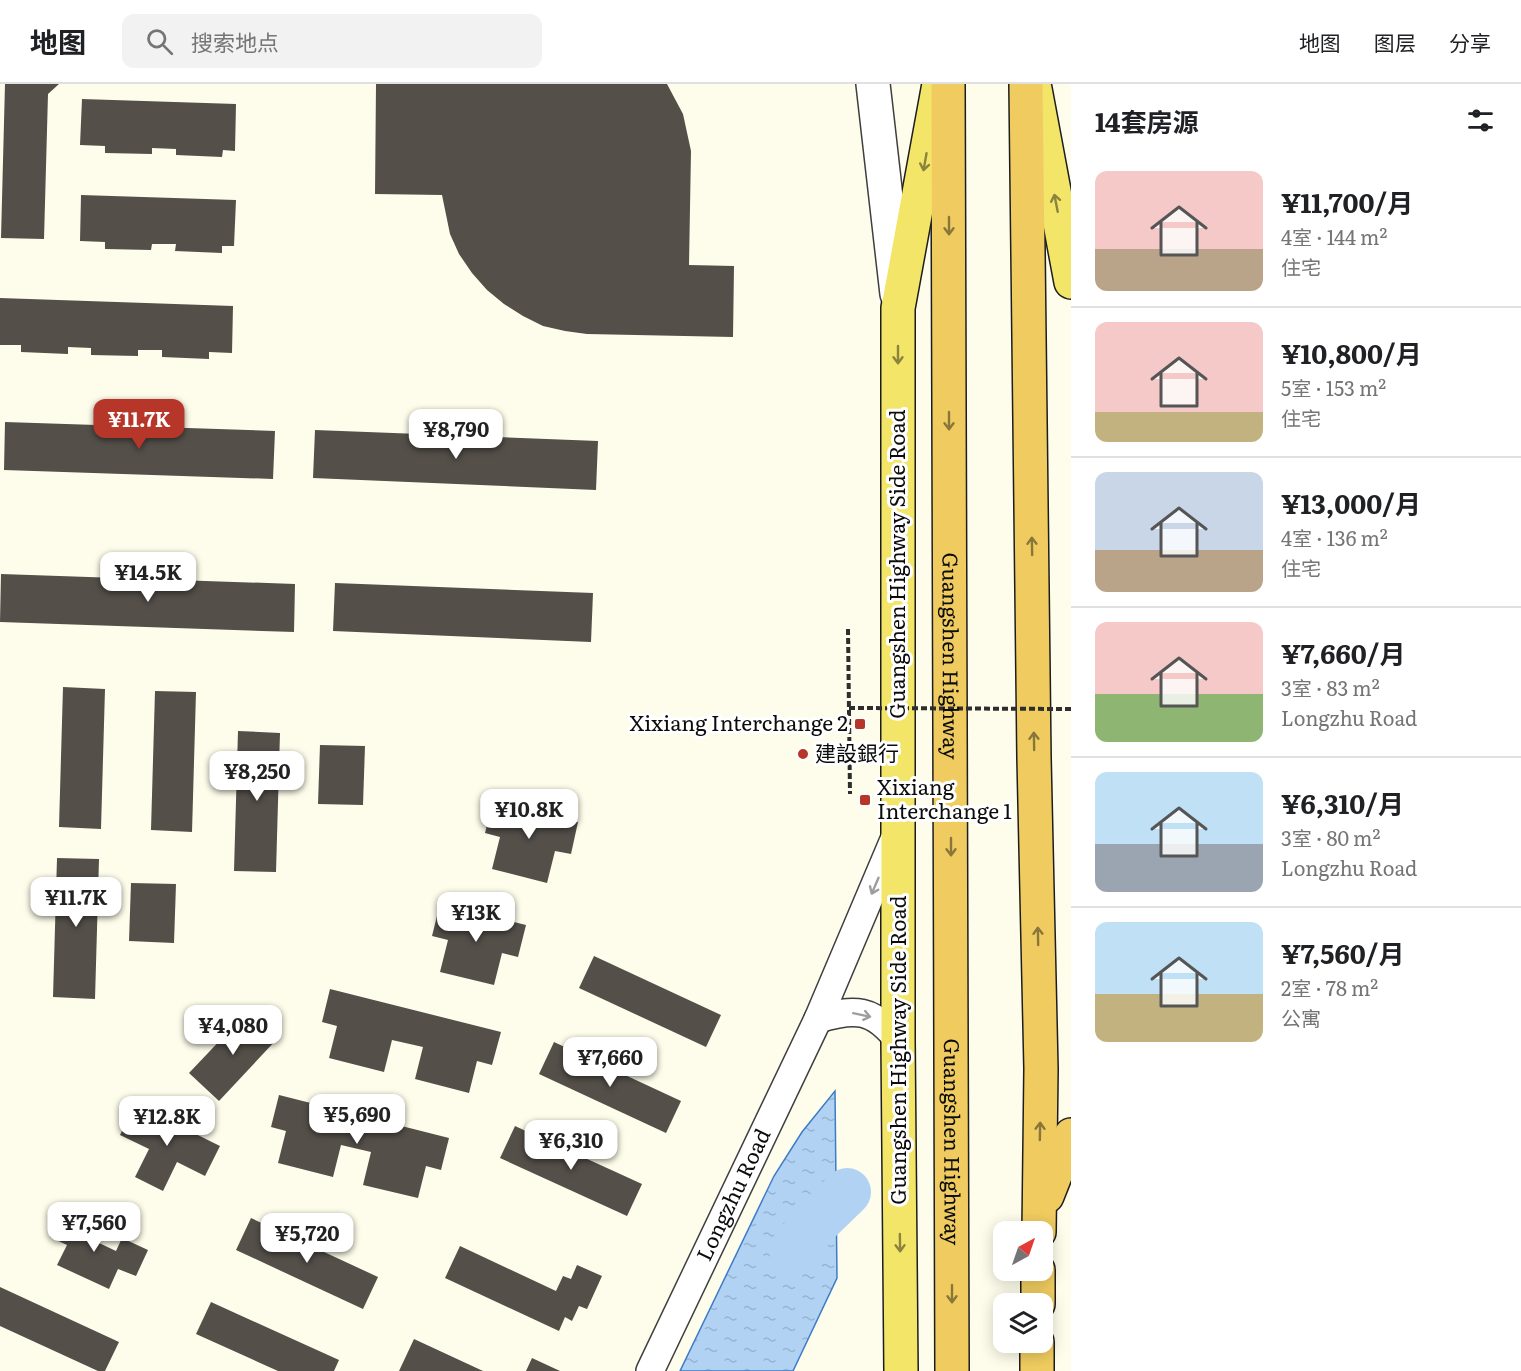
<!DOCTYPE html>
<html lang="zh">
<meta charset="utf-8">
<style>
body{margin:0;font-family:Literata,"Noto Sans SC",serif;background:#f2f2f2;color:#202124;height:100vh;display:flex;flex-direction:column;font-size:22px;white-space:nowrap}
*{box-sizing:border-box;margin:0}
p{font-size:20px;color:#757577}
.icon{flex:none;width:33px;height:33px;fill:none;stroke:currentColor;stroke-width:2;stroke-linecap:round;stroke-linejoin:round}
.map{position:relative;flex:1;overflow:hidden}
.details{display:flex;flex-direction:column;background:#fff;width:450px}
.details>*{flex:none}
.needle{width:39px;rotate:40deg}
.buttons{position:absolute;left:993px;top:1137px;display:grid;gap:12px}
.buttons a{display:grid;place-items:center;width:60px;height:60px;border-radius:12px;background:#fff;box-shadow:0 3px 15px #0003;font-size:30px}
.price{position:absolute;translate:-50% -51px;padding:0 14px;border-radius:12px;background:#fff;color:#222;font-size:20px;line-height:39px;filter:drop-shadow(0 2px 3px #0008)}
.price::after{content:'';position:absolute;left:50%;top:36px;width:18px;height:14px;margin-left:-9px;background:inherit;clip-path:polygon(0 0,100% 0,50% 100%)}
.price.active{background:#b6372a;color:#fff}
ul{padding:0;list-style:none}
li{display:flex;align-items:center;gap:18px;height:150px;padding:0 24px}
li+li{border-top:2px solid #e0e0e0}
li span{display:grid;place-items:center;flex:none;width:168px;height:120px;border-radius:12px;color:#555}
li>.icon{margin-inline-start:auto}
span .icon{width:72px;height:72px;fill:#fffc;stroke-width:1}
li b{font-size:26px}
h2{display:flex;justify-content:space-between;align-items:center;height:72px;padding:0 24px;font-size:26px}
header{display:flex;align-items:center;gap:36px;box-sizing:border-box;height:84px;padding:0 30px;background:#fff;border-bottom:2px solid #e0e0e0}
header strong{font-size:28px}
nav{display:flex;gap:33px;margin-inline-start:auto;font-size:21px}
.search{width:420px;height:54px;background:#f2f2f2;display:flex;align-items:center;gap:15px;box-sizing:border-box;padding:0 21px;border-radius:12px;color:#757577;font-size:22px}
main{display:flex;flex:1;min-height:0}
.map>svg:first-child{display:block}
.water{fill:url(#water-ripples);stroke:#3c7cc7;stroke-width:1.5}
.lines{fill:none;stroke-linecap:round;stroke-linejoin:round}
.river{stroke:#b2d2f3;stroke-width:48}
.building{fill:#544f49}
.minor-casing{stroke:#3f3f3f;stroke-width:30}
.tertiary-casing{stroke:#3f3f3f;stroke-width:36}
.primary-casing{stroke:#1d1d1d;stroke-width:36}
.trunk-casing{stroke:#1d1d1d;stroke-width:36}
.path{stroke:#2e2e2e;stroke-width:4;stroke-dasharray:6 3;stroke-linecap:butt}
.minor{stroke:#fff;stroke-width:27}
.tertiary{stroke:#fff;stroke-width:33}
.primary{stroke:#f3e567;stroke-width:33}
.trunk{stroke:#f0cc60;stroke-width:33}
.path-bridge{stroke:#2e2e2e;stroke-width:4;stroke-dasharray:6 3;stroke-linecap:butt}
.oneway{stroke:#8b833e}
.oneway2{stroke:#89763a}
.oneway3{stroke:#9e9e9e}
.poi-dot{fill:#b6372a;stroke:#fff;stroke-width:2}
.labels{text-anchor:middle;stroke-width:6;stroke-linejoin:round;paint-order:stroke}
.street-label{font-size:21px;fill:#0c0c0c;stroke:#fff}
.poi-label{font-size:21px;fill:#0c0c0c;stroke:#fff;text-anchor:start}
</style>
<header>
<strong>地图</strong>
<div class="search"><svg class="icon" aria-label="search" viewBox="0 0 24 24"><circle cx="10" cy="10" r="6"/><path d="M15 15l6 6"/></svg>搜索地点</div>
<nav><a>地图</a><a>图层</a><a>分享</a></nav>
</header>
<main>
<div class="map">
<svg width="1071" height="1287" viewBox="0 0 1071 1287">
<defs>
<pattern id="water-ripples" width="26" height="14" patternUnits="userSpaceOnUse" patternTransform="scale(1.5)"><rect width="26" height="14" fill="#b2d2f3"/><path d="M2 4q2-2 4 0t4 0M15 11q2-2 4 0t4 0" fill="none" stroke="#98b3cf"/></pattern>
</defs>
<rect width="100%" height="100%" fill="#fefdeb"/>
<!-- water -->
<path class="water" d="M835 1007 837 1194 793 1287H680L774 1092 802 1048Z"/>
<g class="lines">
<!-- river -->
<path class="river" d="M793 1166 816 1138 847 1108"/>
</g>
<!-- building -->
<g class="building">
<path d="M5 0H59L48 10 44 155 1 154Z"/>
<path d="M376 0H667L683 30 691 67 689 181 734 182 733 253 587 250 565 247 543 242 523 232 504 220 487 206 472 189 459 170 450 150 442 111 375 110Z"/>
<path d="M82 15 236 20 235 67 223 66 222 73 176 71V65L152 64V70L105 69V62L80 61Z"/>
<path d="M81 111 236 116 234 162H222V169L175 167 176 160H152L151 166 105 165V158L80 157Z"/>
<path d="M0 214 233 222 232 269 209 268V275L162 273V266H138V272L91 271V264L68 263V270L21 268V261H0Z"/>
<path d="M5 338 275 347 273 395 4 386Z"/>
<path d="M315 346 598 357 596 406 313 394Z"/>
<path d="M1 490 295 500 294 548 0 538Z"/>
<path d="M335 499 593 509 591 558 333 547Z"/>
<path d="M63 603 105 605 101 745 59 743Z"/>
<path d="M155 607 196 608 192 748 151 746Z"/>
<path d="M238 647 280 649 276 788 234 787Z"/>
<path d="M320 661 365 662 363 721 318 720Z"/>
<path d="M493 717 578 738 571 770 555 767 547 799 492 785 500 753 485 749Z"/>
<path d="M57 774 99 775 95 915 53 913Z"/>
<path d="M131 799 176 800 174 859 129 857Z"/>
<path d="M440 820 526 841 518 873 502 869 494 901 440 888 448 856 432 852Z"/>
<path d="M594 872 721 931 706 963 579 904Z"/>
<path d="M330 905 501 948 492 981 477 977 469 1009 415 995 423 963 392 956 384 988 329 974 337 942 322 938Z"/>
<path d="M247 928 277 955 219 1017 189 989Z"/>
<path d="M554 958 681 1017 666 1049 539 990Z"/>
<path d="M279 1011 449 1054 441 1086 426 1082 418 1114 363 1101 371 1068 341 1061 333 1093 278 1079 286 1047 271 1043Z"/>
<path d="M135 1020 220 1062 205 1092 177 1078 163 1107 135 1093 149 1065 120 1051Z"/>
<path d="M515 1042 642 1100 627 1132 500 1074Z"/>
<path d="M62 1126 88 1138 82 1151 116 1167 122 1154 148 1166 136 1192 118 1185 109 1205 57 1181 67 1161 50 1153Z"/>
<path d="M251 1134 378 1193 363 1225 236 1166Z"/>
<path d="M460 1162 556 1207 563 1192 571 1195 577 1181 602 1192 587 1225 579 1222 572 1237 565 1233 559 1247 445 1194Z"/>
<path d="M0 1203 119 1258 105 1287H98L0 1242Z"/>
<path d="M211 1218 339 1276 334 1287H278L196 1250Z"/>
<path d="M414 1255 483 1287H399Z"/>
<path d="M532 1274 560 1287H526Z"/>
</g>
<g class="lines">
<defs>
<g id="minor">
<path d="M818 935C855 924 873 924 898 956"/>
<path id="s1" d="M650 1287 818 935 896 751"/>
</g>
<path id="tertiary" d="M873 0 897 210"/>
<g id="primary">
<path d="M1035 5 1071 198"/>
<path d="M901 1287 898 956V224L939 0"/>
</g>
<g id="trunk">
<path id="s2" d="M948 0 952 1287"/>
<path d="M1026 0 1034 674 1041 985 1039 1148"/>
<path d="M1047 1112 1071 1051"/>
<path d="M1038 1220V1186"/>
<path d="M1037 1287V1258"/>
</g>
</defs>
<!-- minor casing -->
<use href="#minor" class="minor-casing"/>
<!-- tertiary casing -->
<use href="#tertiary" class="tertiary-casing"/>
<!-- primary casing -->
<use href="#primary" class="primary-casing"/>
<!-- trunk casing -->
<use href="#trunk" class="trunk-casing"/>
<!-- path -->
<path class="path" d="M848 545 850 710"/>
<!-- minor -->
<use href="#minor" class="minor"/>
<!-- tertiary -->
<use href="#tertiary" class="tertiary"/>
<!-- primary -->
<use href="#primary" class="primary"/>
<!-- trunk -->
<use href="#trunk" class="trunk"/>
<!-- path-bridge -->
<path class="path-bridge" d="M849 624 1071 625"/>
</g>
<!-- one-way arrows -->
<defs><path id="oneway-shaft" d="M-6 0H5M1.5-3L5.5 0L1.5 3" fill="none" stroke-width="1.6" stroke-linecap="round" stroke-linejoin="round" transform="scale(1.5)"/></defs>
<g class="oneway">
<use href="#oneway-shaft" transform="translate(925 78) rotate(100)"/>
<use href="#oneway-shaft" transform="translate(1056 119) rotate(-101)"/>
<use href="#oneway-shaft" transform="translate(898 271) rotate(90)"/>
<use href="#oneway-shaft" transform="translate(900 1159) rotate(89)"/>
</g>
<g class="oneway2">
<use href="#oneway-shaft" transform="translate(949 142) rotate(90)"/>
<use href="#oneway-shaft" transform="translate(949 337) rotate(90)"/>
<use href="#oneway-shaft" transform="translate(1032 462) rotate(-91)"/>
<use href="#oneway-shaft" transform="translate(1034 657) rotate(-91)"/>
<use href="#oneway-shaft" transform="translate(951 763) rotate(90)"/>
<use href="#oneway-shaft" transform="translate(1038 852) rotate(-91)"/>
<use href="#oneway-shaft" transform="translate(1040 1047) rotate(-89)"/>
<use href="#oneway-shaft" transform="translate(952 1210) rotate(90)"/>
</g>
<g class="oneway3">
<use href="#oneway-shaft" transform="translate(875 802) rotate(113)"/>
<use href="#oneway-shaft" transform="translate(862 931) rotate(12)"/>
</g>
<!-- markers -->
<g class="poi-dot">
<rect x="854" y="634" width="12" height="12" rx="3"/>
<circle cx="803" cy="670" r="6"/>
<rect x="859" y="710" width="12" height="12" rx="3"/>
</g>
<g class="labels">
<!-- street labels -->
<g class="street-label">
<text transform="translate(898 480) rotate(-90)" y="7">Guangshen Highway Side Road</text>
<text dy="7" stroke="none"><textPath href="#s2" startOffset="572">Guangshen Highway</textPath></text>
<text transform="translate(899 966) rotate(-90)" y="7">Guangshen Highway Side Road</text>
<text dy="7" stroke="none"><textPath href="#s2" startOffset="1058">Guangshen Highway</textPath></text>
<text dy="7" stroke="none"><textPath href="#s1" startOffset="195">Longzhu Road</textPath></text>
</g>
<!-- poi labels -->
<g class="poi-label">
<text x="848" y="647" text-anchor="end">Xixiang Interchange 2</text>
<text x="815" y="677">建設銀行</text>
<text x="877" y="711">Xixiang<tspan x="877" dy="24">Interchange 1</tspan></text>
</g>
</g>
</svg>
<div class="buttons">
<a><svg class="needle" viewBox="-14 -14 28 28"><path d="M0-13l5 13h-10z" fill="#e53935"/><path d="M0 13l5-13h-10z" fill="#757577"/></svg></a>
<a><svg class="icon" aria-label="layers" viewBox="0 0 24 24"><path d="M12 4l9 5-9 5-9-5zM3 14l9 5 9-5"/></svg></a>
</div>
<b class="price active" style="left:139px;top:366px">¥11.7K</b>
<b class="price" style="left:456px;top:376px">¥8,790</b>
<b class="price" style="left:148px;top:519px">¥14.5K</b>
<b class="price" style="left:257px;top:718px">¥8,250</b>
<b class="price" style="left:529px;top:756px">¥10.8K</b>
<b class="price" style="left:76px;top:844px">¥11.7K</b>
<b class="price" style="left:476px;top:859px">¥13K</b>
<b class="price" style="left:233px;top:972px">¥4,080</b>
<b class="price" style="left:610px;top:1004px">¥7,660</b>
<b class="price" style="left:357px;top:1061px">¥5,690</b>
<b class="price" style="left:167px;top:1063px">¥12.8K</b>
<b class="price" style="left:571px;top:1087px">¥6,310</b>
<b class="price" style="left:94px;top:1169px">¥7,560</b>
<b class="price" style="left:307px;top:1180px">¥5,720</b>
</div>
<section class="details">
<h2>14套房源<svg class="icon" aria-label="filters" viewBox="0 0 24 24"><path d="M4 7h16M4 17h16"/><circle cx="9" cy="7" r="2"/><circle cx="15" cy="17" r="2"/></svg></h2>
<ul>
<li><span style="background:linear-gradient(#f6c9c9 65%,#b9a48a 0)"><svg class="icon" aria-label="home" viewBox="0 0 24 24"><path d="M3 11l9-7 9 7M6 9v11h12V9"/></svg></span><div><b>¥11,700/月</b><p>4室 · 144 m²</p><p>住宅</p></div></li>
<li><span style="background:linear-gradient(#f6c9c9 75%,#c2b280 0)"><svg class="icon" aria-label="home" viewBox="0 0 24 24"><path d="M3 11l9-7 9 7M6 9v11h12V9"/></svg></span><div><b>¥10,800/月</b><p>5室 · 153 m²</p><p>住宅</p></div></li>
<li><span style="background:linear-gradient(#c9d6e8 65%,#b9a48a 0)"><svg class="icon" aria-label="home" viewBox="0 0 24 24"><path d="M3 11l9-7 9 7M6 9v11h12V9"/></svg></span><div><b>¥13,000/月</b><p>4室 · 136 m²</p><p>住宅</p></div></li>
<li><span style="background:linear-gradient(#f6c9c9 60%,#8fb573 0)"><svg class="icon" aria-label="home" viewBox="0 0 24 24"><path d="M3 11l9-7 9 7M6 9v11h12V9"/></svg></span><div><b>¥7,660/月</b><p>3室 · 83 m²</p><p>Longzhu Road</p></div></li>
<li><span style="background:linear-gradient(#bfe0f5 60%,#9aa5b1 0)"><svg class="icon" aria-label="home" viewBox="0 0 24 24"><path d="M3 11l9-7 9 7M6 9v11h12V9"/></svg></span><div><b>¥6,310/月</b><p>3室 · 80 m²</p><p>Longzhu Road</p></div></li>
<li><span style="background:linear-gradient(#bfe0f5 60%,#c2b280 0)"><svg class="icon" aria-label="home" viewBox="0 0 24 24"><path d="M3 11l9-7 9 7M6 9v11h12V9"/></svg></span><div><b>¥7,560/月</b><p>2室 · 78 m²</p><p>公寓</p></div></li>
</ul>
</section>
</main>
